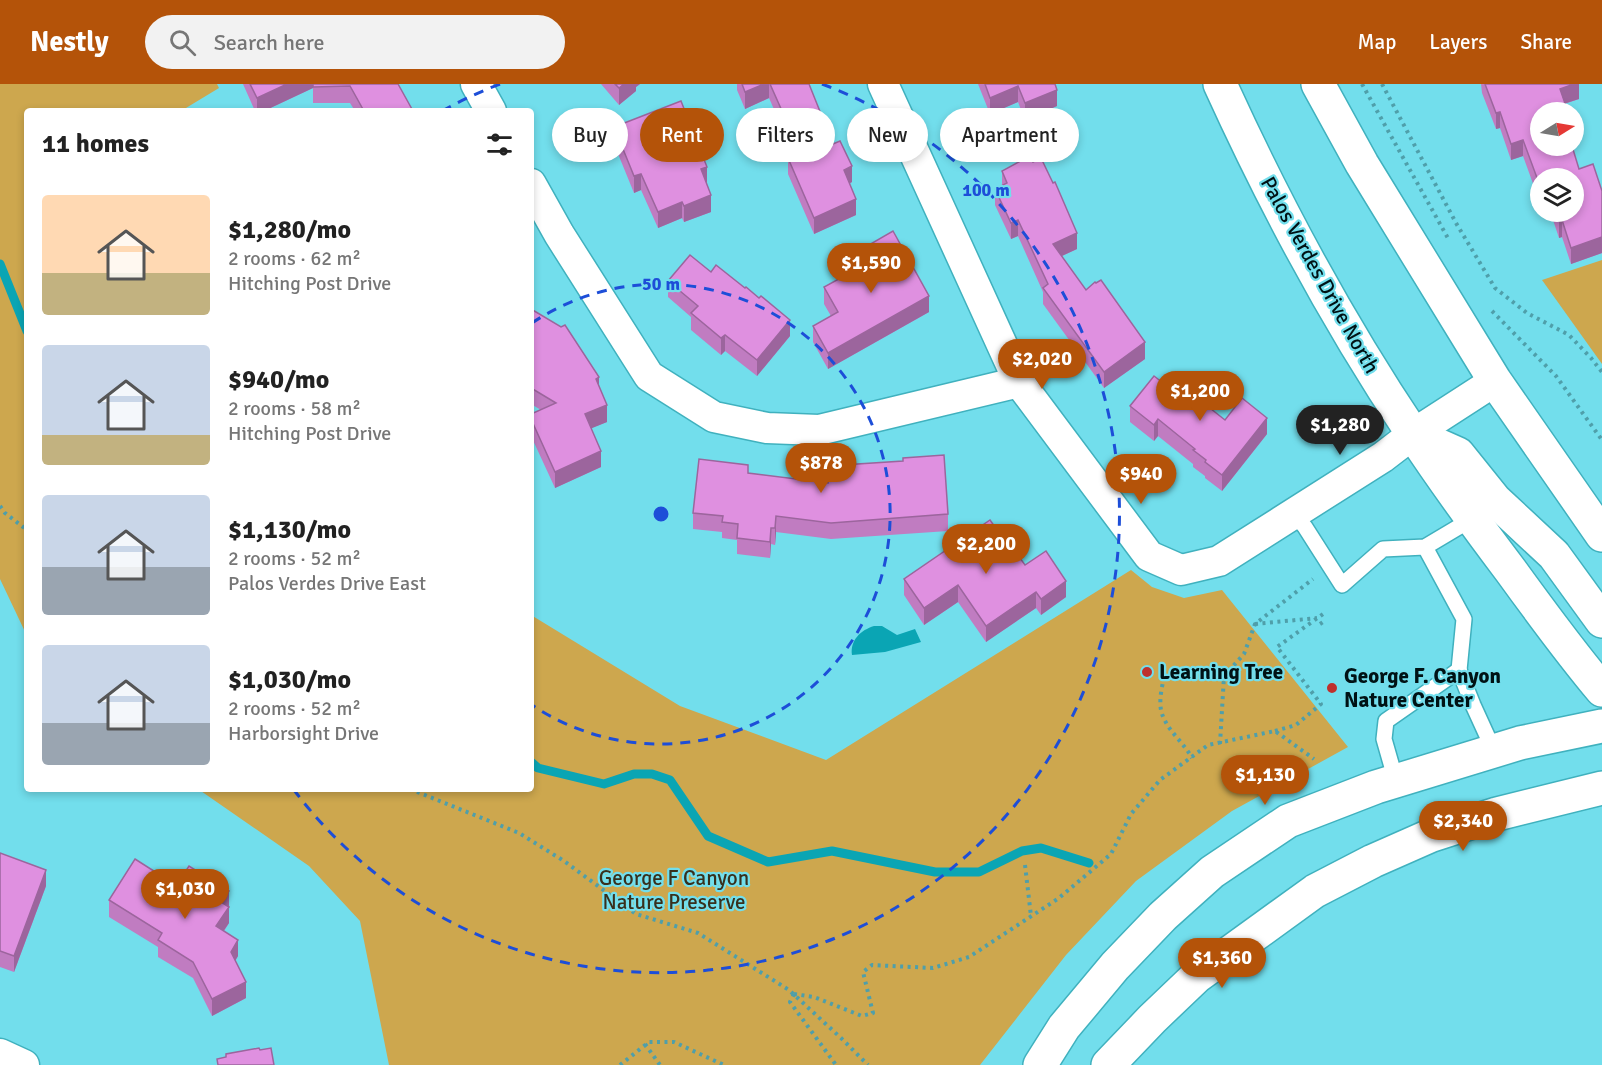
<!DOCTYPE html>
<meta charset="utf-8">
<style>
body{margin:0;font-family:Signika,sans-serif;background:#f2f2f2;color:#222;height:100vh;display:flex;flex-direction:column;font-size:22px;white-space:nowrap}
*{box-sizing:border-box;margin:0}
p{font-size:20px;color:#767676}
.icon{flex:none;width:33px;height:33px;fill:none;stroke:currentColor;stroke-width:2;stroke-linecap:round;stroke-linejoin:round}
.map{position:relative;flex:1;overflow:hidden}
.panel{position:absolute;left:24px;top:24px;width:510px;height:684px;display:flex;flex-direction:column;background:#fff;border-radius:6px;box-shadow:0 3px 9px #0003}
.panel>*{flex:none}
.banner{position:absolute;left:552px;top:24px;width:570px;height:54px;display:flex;gap:12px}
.needle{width:39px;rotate:79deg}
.fabs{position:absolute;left:1530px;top:18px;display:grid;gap:12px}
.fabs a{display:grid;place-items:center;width:54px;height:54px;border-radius:50%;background:#fff;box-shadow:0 3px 9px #0003;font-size:30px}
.price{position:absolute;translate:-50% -51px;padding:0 14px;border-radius:21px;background:#b45309;color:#fff;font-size:20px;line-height:39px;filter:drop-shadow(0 2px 3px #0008)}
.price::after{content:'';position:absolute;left:50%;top:36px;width:18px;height:14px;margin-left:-9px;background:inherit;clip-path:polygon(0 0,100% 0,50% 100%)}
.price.selected{background:#222;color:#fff}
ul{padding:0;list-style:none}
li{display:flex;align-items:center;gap:18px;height:150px;padding:0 18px}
li span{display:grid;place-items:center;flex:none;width:168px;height:120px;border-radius:6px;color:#555}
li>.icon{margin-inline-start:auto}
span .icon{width:72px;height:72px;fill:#fffc;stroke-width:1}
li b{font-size:26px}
h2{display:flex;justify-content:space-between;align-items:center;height:72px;padding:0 18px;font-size:26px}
.pill{padding:0 21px;border-radius:27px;background:#fff;box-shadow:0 3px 9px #0003;font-size:21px;line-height:54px}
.pill.selected{background:#b45309;color:#fff}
header{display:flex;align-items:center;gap:36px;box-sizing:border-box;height:84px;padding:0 30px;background:#b45309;color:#fff}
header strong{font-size:28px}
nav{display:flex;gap:33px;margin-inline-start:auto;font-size:21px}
.search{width:420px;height:54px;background:#f2f2f2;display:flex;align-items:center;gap:15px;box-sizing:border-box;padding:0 21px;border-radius:33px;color:#767676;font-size:22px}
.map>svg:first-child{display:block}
.green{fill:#cda74e}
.water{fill:#0aa5b4}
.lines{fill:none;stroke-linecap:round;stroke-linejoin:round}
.stream{stroke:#0aa5b4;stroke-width:9}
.lane-casing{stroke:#40b1be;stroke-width:18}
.street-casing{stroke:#40b1be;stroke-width:33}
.secondary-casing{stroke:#40b1be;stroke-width:36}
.primary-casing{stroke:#40b1be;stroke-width:36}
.path{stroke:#4f9faa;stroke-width:4;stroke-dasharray:3 4.5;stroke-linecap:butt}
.lane{stroke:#fff;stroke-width:15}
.street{stroke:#fff;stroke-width:30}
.secondary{stroke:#fff;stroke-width:33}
.primary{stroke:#fff;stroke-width:33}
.wall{fill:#c07cc1}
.shaded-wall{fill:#9c659d}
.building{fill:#df90e0;stroke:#9c659d;stroke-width:1.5}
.ring{fill:none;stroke:#1d4ed8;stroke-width:3;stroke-dasharray:10 8}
.poi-dot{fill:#be302d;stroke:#72deec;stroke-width:2}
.labels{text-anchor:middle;stroke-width:4.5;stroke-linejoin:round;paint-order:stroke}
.street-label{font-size:21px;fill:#001215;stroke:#72deec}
.poi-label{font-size:21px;font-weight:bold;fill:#001215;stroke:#72deec;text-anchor:start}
.park-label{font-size:21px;fill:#38301d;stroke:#72deec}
.centre{fill:#1d4ed8;stroke:#72deec;stroke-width:3}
.ring-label{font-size:18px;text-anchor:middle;font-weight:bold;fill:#1d4ed8;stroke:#72deec;stroke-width:4.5;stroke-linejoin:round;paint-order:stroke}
</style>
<header>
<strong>Nestly</strong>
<div class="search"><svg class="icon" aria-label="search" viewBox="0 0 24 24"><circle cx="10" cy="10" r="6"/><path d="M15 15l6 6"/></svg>Search here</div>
<nav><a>Map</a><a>Layers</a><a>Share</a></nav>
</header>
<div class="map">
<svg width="1602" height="981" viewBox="0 0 1602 981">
<rect width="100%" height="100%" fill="#72deec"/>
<!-- green -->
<g class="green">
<path d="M0 0H217L219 4 181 27H27V552L0 495Z"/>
<path d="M1602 176V280L1542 196Z"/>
<path d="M1131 486 1152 503 1184 514 1222 506 1348 663 1232 727 1136 797 1066 871 980 981H389L360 837 309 782 198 705H531V531L680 622 826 676Z"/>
</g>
<!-- water -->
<path class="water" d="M874 542H882L897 551 915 545 921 558 885 568 852 571C850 556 861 546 874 542Z"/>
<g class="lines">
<!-- stream -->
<g class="stream">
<path d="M0 180 27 247"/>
<path d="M531 678 538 684 604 700 634 690H652L670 696 708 752 768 778 832 767 935 788H979L1022 767 1041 764 1089 779"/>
</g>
<defs>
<g id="lane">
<path d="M1294 430 1305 443 1342 501 1383 465 1425 463 1472 435"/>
<path d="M1425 463 1464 535 1459 586"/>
<path d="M1396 697 1384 655 1386 637 1459 586 1473 621 1494 667"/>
</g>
<g id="street">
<path d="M476 0 491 27"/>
<path d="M531 100 559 150 649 292 714 333 767 344 819 346 1019 298 883 0"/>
<path d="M1019 298 1149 472 1181 486 1219 477 1383 373 1413 350 1495 297"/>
<path d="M0 970 24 981"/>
</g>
<g id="secondary">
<path d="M1040 981 1064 943 1115 882 1163 832 1212 788 1288 737 1376 703 1520 659 1602 642"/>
<path d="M1108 981 1152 935 1196 893 1315 807 1373 777 1432 751 1497 730 1602 704"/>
</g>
<g id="primary">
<path d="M1220 0C1275 121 1339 240 1413 350 1444 397 1477 442 1511 487 1540 527 1570 568 1602 606"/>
<path d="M1318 0 1362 80 1495 297 1602 451"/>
<path d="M1413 350 1458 370 1495 416 1554 471 1602 537"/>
</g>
</defs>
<!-- lane casing -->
<use href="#lane" class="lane-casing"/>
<!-- street casing -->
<use href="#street" class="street-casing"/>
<!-- secondary casing -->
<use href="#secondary" class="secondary-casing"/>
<!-- primary casing -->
<use href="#primary" class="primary-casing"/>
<!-- path -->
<g class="path">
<path d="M1362 0 1449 156"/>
<path d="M1382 0 1456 139 1495 204 1527 229 1569 251 1591 274 1602 288"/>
<path d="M1492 227 1556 292 1602 356"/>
<path d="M0 422 5 429 27 446"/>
<path d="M1255 540 1317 534"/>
<path d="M1320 540 1326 536"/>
<path d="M1164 593C1162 603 1159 615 1161 626 1165 645 1183 657 1192 674"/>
<path d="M1275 647 1296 641 1321 620 1277 563 1323 530"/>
<path d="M1220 660 1224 592 1244 570 1255 540 1313 495"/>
<path d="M410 705 519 749 564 777 636 830 698 849 789 906 841 954 868 981"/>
<path d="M1025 781 1031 832"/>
<path d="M794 910 814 913 862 932 873 929 863 888 872 881 933 884 969 873 1059 814 1111 770 1131 730 1160 696 1208 661 1275 647 1314 675"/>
<path d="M794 910 790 918 836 981"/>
<path d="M645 960 660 981"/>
<path d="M620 981 649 958H674L724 981"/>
</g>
<!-- lane -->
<use href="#lane" class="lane"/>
<!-- street -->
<use href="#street" class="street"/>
<!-- secondary -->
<use href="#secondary" class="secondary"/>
<!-- primary -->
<use href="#primary" class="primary"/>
</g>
<!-- wall -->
<g class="wall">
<path d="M243 0H398L413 27H355L350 19H313V4L264 27H255Z"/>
<path d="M601 0H640L636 3V7L619 21Z"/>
<path d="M737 0H809L833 60 852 98 849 100 856 131 814 150 788 90V74L784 64V48L769 14 745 25 737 6Z"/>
<path d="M978 0H1055L1057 22 1025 36 1018 18 990 30Z"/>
<path d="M1481 0H1579V15L1540 28 1579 85 1602 107V169L1571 180 1562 153 1559 154 1552 133 1550 134 1548 128H1574L1540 94V119L1523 72 1511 76 1500 44 1496 45 1482 9Z"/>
<path d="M614 43 707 99H706L711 128 684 138 682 134 658 144 641 106 634 109 614 60Z"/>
<path d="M1002 87 1077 165 1062 172 1086 206 1145 275 1104 304 1043 220V208L1018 152 1011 155 995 121V105L1002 101Z"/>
<path d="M867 162 929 228 828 285 813 258V242L831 232 824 220V203L865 181V169L867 168Z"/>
<path d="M711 188 790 252 757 292 725 267 721 271 691 246V233L668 213V197Z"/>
<path d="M531 225 599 304 607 338 591 344 601 383 555 404 531 352V330L541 326 531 320Z"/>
<path d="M1176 309 1225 336 1267 350 1222 407 1205 394V392L1193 383V380L1158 352 1154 357 1130 338V322Z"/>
<path d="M827 382 948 430V447L831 455 776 448 775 461 771 460 770 474 737 470V456L722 454V448L693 445V429L748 389 827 399Z"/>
<path d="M1002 453 1025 481 1066 513 1041 531 1036 524 986 558 958 518 924 541 904 511V495Z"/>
<path d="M0 769 46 802 14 888 0 883Z"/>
<path d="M178 799 229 824V839L224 847 238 872 235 877 246 914 212 932 193 894 158 873V863L109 833V816Z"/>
</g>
<!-- shaded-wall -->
<g class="shaded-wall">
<path d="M287 0H313V4L264 27H257V14Z"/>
<path d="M624 0H640L636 3V7L619 21V4Z"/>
<path d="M764 0H769V14L745 25V8Z"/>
<path d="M1574 0H1579V15L1560 21V5Z"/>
<path d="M1018 2V18L990 30V14Z"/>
<path d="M1057 6V22L1025 36V19Z"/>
<path d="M1500 28V44L1496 45V29Z"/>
<path d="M1523 56V72L1511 76V60Z"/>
<path d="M852 82V98L844 102V86Z"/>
<path d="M707 83V99L701 101V85Z"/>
<path d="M641 90V106L634 109V92Z"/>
<path d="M711 111V128L684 138V122Z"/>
<path d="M856 115V131L814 150V134Z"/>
<path d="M682 118V134L658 144V128Z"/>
<path d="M1550 128H1552V133L1550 134Z"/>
<path d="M1018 136V152L1011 155V139Z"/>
<path d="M1562 136V153L1559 154V137Z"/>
<path d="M1077 149V165L1053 176V160Z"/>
<path d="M1602 153V169L1571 180V164Z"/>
<path d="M929 212V228L828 285V269Z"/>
<path d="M790 236V252L757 292V276Z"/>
<path d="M725 251V267L721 271V254Z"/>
<path d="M1145 258V275L1104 304V288Z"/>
<path d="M599 293V309L596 295Z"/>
<path d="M607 321V338L585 347V330Z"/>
<path d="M1267 334V350L1222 407V391Z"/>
<path d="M1158 335V352L1154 357V341Z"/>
<path d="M601 367V383L555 404V388Z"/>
<path d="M776 432V448L775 461V444Z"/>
<path d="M771 444V460L770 474V458Z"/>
<path d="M1066 497V513L1041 531V515Z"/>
<path d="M958 501V518L924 541V524Z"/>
<path d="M1036 508V524L986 558V542Z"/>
<path d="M46 786V802L14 888V872Z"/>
<path d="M229 807V839L216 858V842L221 818Z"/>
<path d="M238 856V872L231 884V868Z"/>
<path d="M246 898V914L212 932V915Z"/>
</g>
<!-- building -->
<g class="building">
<path d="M250 0H287L257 14Z"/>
<path d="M313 0H398L413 27H364L350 2 313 3Z"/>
<path d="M615 0H624L619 4Z"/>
<path d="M742 0H764L745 8Z"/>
<path d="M770 0H809L833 60 840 57 852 82 844 86 856 115 814 134 788 74 794 71 784 48 790 45Z"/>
<path d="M985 0H1055L1057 6 1025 19 1018 2 990 14Z"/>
<path d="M1485 0H1574L1560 5 1568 28H1540V62H1572L1579 85 1593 80 1602 107V153L1571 164 1562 136 1559 137 1556 128H1574V94H1540V102L1523 56 1511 60 1500 28 1496 29Z"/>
<path d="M681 17 707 83 701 85 711 111 684 122 682 118 658 128 641 90 634 92 614 43Z"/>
<path d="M1030 72 1033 78 1041 74 1053 99 1055 98 1077 149 1053 160 1086 206 1095 198 1096 199 1101 196 1145 258 1104 288 1043 204 1048 200 1018 136 1011 139 995 105 1007 99 1002 87Z"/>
<path d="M893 147 929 212 828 269 813 242 838 228 824 203 870 178 865 169 869 167 867 162Z"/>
<path d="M690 171 711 188 716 181 745 204 746 203 759 214 761 212 790 236 757 276 725 251 721 254 691 229 698 222 668 197Z"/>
<path d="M531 225 561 243 565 241 599 293 596 295 607 321 585 330 601 367 555 388 531 335V330L556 319 531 304Z"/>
<path d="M1154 292 1176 309 1182 302 1225 336 1242 314 1267 334 1222 391 1205 378 1206 376 1193 366 1195 365 1158 335 1154 341 1130 322Z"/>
<path d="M944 371 948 430 831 439 776 432 775 444H771L770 458 737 454 738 440 722 438 723 432 693 429 699 375 748 381V389L828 399 827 382 903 377V374Z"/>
<path d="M990 436 1002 453 1004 452 1025 481 1046 467 1066 497 1041 515 1036 508 986 542 958 501 924 524 904 495Z"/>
<path d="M0 769 46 786 14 872 0 867Z"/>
<path d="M135 775 160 791 162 789 178 799 189 782 229 807 221 818 229 823 216 842 238 856 231 868 246 898 212 915 193 878 158 856 162 849 109 816Z"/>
<path d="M259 964 260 966 271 964 274 981H218L217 975 226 973V970Z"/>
</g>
<!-- distance rings -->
<g class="ring">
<path d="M532 239A230 230 0 1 1 532 621"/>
<path d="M442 27A459 459 0 0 1 500 0M822 0A459 459 0 1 1 294 706"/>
</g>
<!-- markers -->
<g class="poi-dot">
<circle cx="1147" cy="588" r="6"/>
<circle cx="1332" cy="604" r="6"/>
</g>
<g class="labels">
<!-- street labels -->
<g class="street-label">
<text transform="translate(1320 191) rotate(61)" y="7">Palos Verdes Drive North</text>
</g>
<!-- poi labels -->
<g class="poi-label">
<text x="1159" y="595">Learning Tree</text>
<text x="1344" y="599">George F. Canyon<tspan x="1344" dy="24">Nature Center</tspan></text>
</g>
<!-- park labels -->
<g class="park-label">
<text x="674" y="801">George F Canyon<tspan x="674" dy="24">Nature Preserve</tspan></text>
</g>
</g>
<circle cx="661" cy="430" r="9" class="centre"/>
<g class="ring-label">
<text x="986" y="112">100 m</text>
<text x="661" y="206">50 m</text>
</g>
</svg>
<div class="fabs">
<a><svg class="needle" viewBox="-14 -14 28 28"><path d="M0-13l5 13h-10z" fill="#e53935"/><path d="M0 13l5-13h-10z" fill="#767676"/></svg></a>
<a><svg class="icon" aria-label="layers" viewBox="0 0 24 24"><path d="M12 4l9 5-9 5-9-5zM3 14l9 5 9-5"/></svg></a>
</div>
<b class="price" style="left:871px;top:210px">$1,590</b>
<b class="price" style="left:1042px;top:306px">$2,020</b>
<b class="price" style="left:1200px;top:338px">$1,200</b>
<b class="price selected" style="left:1340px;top:372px">$1,280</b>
<b class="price" style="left:821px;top:410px">$878</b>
<b class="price" style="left:1141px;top:421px">$940</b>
<b class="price" style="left:986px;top:491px">$2,200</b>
<b class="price" style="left:1265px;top:722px">$1,130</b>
<b class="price" style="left:1463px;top:768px">$2,340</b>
<b class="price" style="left:185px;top:836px">$1,030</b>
<b class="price" style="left:1222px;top:905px">$1,360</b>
<div class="banner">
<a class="pill">Buy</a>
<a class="pill selected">Rent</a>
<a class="pill">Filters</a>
<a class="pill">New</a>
<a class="pill">Apartment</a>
</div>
<section class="panel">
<h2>11 homes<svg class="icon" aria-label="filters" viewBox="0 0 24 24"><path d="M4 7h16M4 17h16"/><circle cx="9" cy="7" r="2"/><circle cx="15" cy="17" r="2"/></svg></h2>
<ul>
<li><span style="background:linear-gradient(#ffd9b3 65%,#c2b280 0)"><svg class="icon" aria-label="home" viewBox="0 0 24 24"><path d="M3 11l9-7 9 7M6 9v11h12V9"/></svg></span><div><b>$1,280/mo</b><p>2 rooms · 62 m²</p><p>Hitching Post Drive</p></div></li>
<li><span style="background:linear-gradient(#c9d6e8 75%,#c2b280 0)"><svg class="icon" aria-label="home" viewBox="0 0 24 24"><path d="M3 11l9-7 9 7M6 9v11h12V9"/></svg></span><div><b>$940/mo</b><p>2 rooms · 58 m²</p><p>Hitching Post Drive</p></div></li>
<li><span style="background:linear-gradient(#c9d6e8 60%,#9aa5b1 0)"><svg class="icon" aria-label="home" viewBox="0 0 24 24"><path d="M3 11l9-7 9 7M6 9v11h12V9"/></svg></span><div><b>$1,130/mo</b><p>2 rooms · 52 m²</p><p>Palos Verdes Drive East</p></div></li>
<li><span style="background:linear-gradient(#c9d6e8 65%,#9aa5b1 0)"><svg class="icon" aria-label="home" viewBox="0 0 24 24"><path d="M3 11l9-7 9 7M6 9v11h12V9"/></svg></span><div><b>$1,030/mo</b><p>2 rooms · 52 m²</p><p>Harborsight Drive</p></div></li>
</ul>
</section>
</div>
